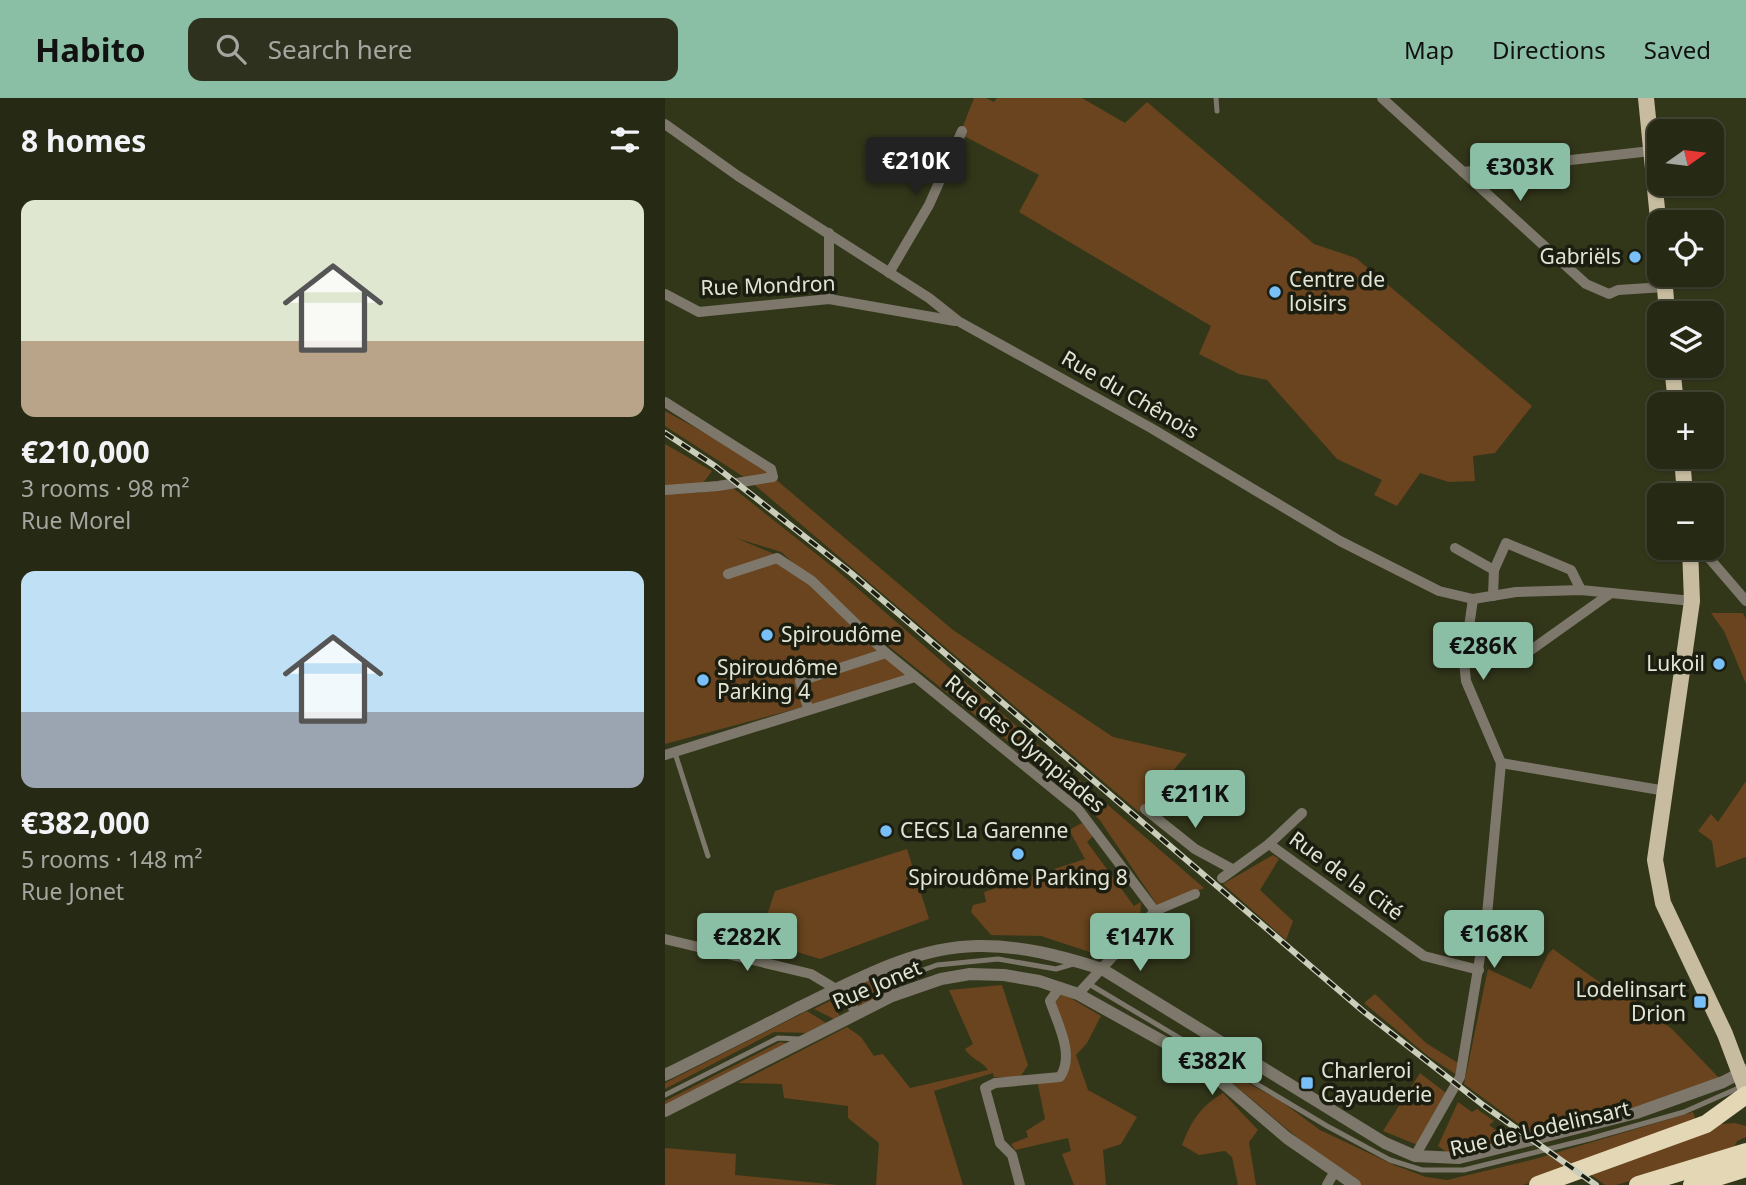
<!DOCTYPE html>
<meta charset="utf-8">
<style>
body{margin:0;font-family:"Noto Sans",sans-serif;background:#2e311d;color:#f1f3f6;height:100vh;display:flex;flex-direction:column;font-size:26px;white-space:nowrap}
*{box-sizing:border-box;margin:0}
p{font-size:23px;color:#a4a6a0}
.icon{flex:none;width:38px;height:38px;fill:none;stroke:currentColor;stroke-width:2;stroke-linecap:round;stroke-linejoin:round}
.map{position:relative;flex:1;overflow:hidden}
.sheet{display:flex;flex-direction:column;background:#262914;width:665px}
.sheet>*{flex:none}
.needle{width:46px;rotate:76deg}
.controls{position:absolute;left:982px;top:21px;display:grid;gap:14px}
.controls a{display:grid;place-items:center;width:77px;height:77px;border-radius:14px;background:#262914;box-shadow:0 2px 5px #0004,0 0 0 2px #424534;font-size:35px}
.price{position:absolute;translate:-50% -60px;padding:0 16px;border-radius:7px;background:#8abfa5;color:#111;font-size:23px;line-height:46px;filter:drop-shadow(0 2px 4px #0008)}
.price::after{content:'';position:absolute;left:50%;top:42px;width:21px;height:16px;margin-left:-10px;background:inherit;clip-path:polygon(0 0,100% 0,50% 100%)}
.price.selected{background:#222;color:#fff}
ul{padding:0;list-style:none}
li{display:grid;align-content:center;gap:14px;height:371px;padding:0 21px}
li span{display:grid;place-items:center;height:217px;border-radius:14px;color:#555}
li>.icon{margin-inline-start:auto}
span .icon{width:126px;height:126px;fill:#fffc;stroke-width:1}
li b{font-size:30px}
h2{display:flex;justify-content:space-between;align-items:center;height:84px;padding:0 21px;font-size:30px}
header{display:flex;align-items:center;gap:42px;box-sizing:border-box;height:98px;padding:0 35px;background:#8abfa5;color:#111}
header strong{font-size:33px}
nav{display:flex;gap:38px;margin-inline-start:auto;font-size:24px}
.search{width:490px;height:63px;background:#2e311d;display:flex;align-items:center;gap:18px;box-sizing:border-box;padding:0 24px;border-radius:14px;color:#a4a6a0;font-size:26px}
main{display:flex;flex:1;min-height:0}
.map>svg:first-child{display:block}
.green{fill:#69441e}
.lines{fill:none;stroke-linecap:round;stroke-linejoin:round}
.service{stroke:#7d786b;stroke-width:5}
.minor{stroke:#7d786b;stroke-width:10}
.tertiary{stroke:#7d786b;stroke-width:12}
.primary{stroke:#c7bca0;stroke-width:16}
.motorway{stroke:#e3d7b5;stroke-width:18}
.rail-casing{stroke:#cbcebb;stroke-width:6}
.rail{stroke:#1b1d10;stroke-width:3.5;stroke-dasharray:10;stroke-linecap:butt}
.poi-dot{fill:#79bff8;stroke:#1b1d10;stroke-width:2.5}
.labels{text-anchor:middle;stroke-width:7;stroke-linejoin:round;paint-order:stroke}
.poi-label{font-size:21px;fill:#e2e5d4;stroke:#1b1d10;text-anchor:start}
.street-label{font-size:21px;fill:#e2e5d4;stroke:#1b1d10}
</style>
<header>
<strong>Habito</strong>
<div class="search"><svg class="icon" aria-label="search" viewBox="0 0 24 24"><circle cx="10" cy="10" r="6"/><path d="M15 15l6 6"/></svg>Search here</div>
<nav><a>Map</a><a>Directions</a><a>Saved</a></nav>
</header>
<main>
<section class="sheet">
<h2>8 homes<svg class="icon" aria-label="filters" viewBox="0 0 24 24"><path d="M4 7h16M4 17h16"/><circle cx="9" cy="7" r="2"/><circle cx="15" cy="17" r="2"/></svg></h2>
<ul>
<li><span style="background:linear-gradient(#dfe7d0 65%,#b9a48a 0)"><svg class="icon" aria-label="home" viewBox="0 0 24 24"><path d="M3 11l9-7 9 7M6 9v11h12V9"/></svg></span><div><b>€210,000</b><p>3 rooms · 98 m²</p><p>Rue Morel</p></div></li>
<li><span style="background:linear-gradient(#bfe0f5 65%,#9aa5b1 0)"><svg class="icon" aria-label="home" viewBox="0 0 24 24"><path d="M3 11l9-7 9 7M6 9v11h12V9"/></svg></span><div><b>€382,000</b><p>5 rooms · 148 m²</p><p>Rue Jonet</p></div></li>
</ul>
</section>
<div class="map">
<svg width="1081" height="1087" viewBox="0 0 1081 1087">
<rect width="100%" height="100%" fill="#33371a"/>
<!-- green -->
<g class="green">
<path d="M309 0H321L329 4 332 0H417L460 25 482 4 649 146 691 160 867 308 830 355 808 358 810 383 784 384 755 375 732 408 709 397 717 382 672 361 602 282 574 276 534 256 546 228 354 114 374 77 295 36Z"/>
<path d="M0 313 106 371 108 379 288 532 448 639 522 656 474 714 85 383 0 328Z"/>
<path d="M0 346 47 373 38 385 4 391 34 395 58 382 169 470 539 790 495 811 434 721 384 676 226 550 116 454 71 440 114 458 250 579 0 646Z"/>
<path d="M1046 515H1078L1081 521V586L1059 533Z"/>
<path d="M1081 683V759L1051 770 1047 743 1033 733 1046 716 1053 724Z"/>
<path d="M417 725 428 738 422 744 469 808 476 804 475 823 437 858 376 838 326 837 306 814 308 807 321 804 319 794 420 761 404 732Z"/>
<path d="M242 751 264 821 155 861 94 842 110 793Z"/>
<path d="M608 757 614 761 595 792 628 823 621 842 558 786Z"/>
<path d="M888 851 958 901 964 897 1007 931 1054 980 922 1028 869 1037 799 986 823 871 866 891 883 856Z"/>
<path d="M206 880 240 886 194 909 181 891Z"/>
<path d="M337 887 363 967 355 979H329L328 975 269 993 298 1087H211L214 1045 183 1020V1008L119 1000 117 986 73 985 182 929 196 939 209 958 218 956 245 990 323 972C317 963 306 961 300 951L308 946 284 892Z"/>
<path d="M397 895 436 918 422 945 411 957 423 992 472 1019 456 1046 438 1052 441 1087H409L397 1056 406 1053 403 1040 350 1052 346 1046 363 1039 361 1033 380 1021 372 982 395 979 402 962 387 910Z"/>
<path d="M710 896 761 945 793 965 795 979 763 958 699 905Z"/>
<path d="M165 903 175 918 169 921 149 911Z"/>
<path d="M142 913 161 925 141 935 109 934 0 991V985Z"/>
<path d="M115 944 122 945 0 1008V1003Z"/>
<path d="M535 958 617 1004 655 1032 729 1067 761 1079 782 1082 870 1061 1028 1014 1031 1023 858 1087H689Z"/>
<path d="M755 975 781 995 755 1048 718 1033Z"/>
<path d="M558 995 593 1032 584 1044 591 1087H573L567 1059 560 1053 534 1057 517 1047C527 1022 535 1009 558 995Z"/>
<path d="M793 1004 807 1014 812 1011 829 1023 824 1027 841 1039 825 1052 783 1055 773 1048Z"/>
<path d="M1070 1025 1081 1028V1039L1072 1043 1068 1053 951 1087H940L922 1074 1055 1026Z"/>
<path d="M0 1050 71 1056 70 1077 173 1087H0Z"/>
</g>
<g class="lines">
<!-- service -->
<g class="service">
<path d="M551 0 552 13"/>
<path d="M10 655 43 758"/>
<path d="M218 874 242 878 272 867 333 861 391 871 408 866"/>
<path d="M424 886 662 1028 725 1062 757 1072H799L924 1041 1019 1014 1078 988"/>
<path d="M0 997 113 940 134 941"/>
</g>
<!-- minor -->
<g class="minor">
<path d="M717 0 921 186 944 196 953 192 1000 189"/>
<path d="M0 26 73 78 264 200 293 223 486 330 675 443 774 493 808 501 851 494 916 492 1027 503"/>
<path d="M798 74 986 53"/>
<path d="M224 175 264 107 297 33"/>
<path d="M0 196 34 214 164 201 290 223"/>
<path d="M164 201V135"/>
<path d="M0 304 106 371 108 379 53 388 0 392"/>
<path d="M790 450 829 472"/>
<path d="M1031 450 1045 461 1081 503"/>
<path d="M63 476 112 460 147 483 221 555 413 711 490 813"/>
<path d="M828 498 829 472 841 445 906 472 916 492"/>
<path d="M866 552 946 495"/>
<path d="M143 610 135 583 221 555"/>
<path d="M0 657 250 579"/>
<path d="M836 665 1001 693"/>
<path d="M480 711 530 751 567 771"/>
<path d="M604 746 759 858 814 872"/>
<path d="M557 780 604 746 637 715"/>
<path d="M0 841 146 876 176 894 193 916"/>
<path d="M413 896 490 813 530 796"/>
<path d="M750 1058 795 979 822 817 836 665 801 583 799 564 808 501"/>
<path d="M355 1087 347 1057 335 1045 320 990 330 985 395 979C410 957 393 927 385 903L395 889"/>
<path d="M662 1087 670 1073"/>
</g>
<!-- tertiary -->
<g class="tertiary">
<path d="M0 977C44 955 89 933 133 910 189 883 248 849 312 848 355 847 396 858 437 871L720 1045 750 1058 794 1060 971 1015 1058 984 1081 972"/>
<path d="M0 1013 227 898 276 881 305 876 339 877 374 883 413 896 508 949 539 969 622 1040 690 1087"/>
</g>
<!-- primary -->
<g class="primary">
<path d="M981 0 994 131"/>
<path d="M999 177 1002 215"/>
<path d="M1007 268 1011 306"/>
<path d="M1017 359 1020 397"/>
<path d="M1025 450 1027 503 990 762 998 805 1060 936 1081 992"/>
</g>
<!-- motorway -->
<g class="motorway">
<path d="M873 1087 1041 1026 1081 997"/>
<path d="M973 1087 1081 1054"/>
<path d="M1027 1087 1081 1070"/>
</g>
<defs>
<path id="rail" d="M0 335 50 368 186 475 698 913 818 1007 931 1087"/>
</defs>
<!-- rail casing -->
<use href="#rail" class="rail-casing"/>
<!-- rail -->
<use href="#rail" class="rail"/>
</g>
<!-- markers -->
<g class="poi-dot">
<circle cx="970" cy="159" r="7"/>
<circle cx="610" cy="194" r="7"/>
<circle cx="102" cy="537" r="7"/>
<circle cx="1054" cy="566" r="7"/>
<circle cx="38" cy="582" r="7"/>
<circle cx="221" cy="733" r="7"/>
<circle cx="353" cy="756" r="7"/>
<rect x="1028" y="897" width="14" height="14" rx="3.5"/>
<rect x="635" y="978" width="14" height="14" rx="3.5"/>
</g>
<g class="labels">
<!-- poi labels -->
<g class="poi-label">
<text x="956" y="166" text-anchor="end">Gabriëls</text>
<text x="624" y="189">Centre de<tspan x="624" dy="24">loisirs</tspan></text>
<text x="116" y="544">Spiroudôme</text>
<text x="1040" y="573" text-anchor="end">Lukoil</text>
<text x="52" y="577">Spiroudôme<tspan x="52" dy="24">Parking 4</tspan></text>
<text x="235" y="740">CECS La Garenne</text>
<text x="353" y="787" text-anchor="middle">Spiroudôme Parking 8</text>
<text x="1021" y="899" text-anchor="end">Lodelinsart<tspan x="1021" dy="24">Drion</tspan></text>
<text x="656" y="980">Charleroi<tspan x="656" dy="24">Cayauderie</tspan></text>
</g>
<!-- street labels -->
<g class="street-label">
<text transform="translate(103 188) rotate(-2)" y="7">Rue Mondron</text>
<text transform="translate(465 297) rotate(30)" y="7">Rue du Chênois</text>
<text transform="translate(360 646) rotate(40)" y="7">Rue des Olympiades</text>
<text transform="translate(681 778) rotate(36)" y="7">Rue de la Cité</text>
<text transform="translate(212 887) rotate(-23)" y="7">Rue Jonet</text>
<text transform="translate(875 1031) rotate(-13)" y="7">Rue de Lodelinsart</text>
</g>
</g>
</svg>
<div class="controls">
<a><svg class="needle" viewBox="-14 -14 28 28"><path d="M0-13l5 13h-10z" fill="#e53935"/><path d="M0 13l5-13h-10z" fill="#a4a6a0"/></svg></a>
<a><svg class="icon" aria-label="locate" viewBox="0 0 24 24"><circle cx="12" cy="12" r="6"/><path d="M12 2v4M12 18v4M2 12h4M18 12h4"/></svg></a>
<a><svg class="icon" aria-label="layers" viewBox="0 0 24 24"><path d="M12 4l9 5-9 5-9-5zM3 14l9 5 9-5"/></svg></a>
<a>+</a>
<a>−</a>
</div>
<b class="price selected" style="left:251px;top:99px">€210K</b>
<b class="price" style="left:855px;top:105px">€303K</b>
<b class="price" style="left:818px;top:584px">€286K</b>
<b class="price" style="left:530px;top:732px">€211K</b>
<b class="price" style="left:829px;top:872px">€168K</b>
<b class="price" style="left:82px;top:875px">€282K</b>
<b class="price" style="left:475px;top:875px">€147K</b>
<b class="price" style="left:547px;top:999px">€382K</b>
</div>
</main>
